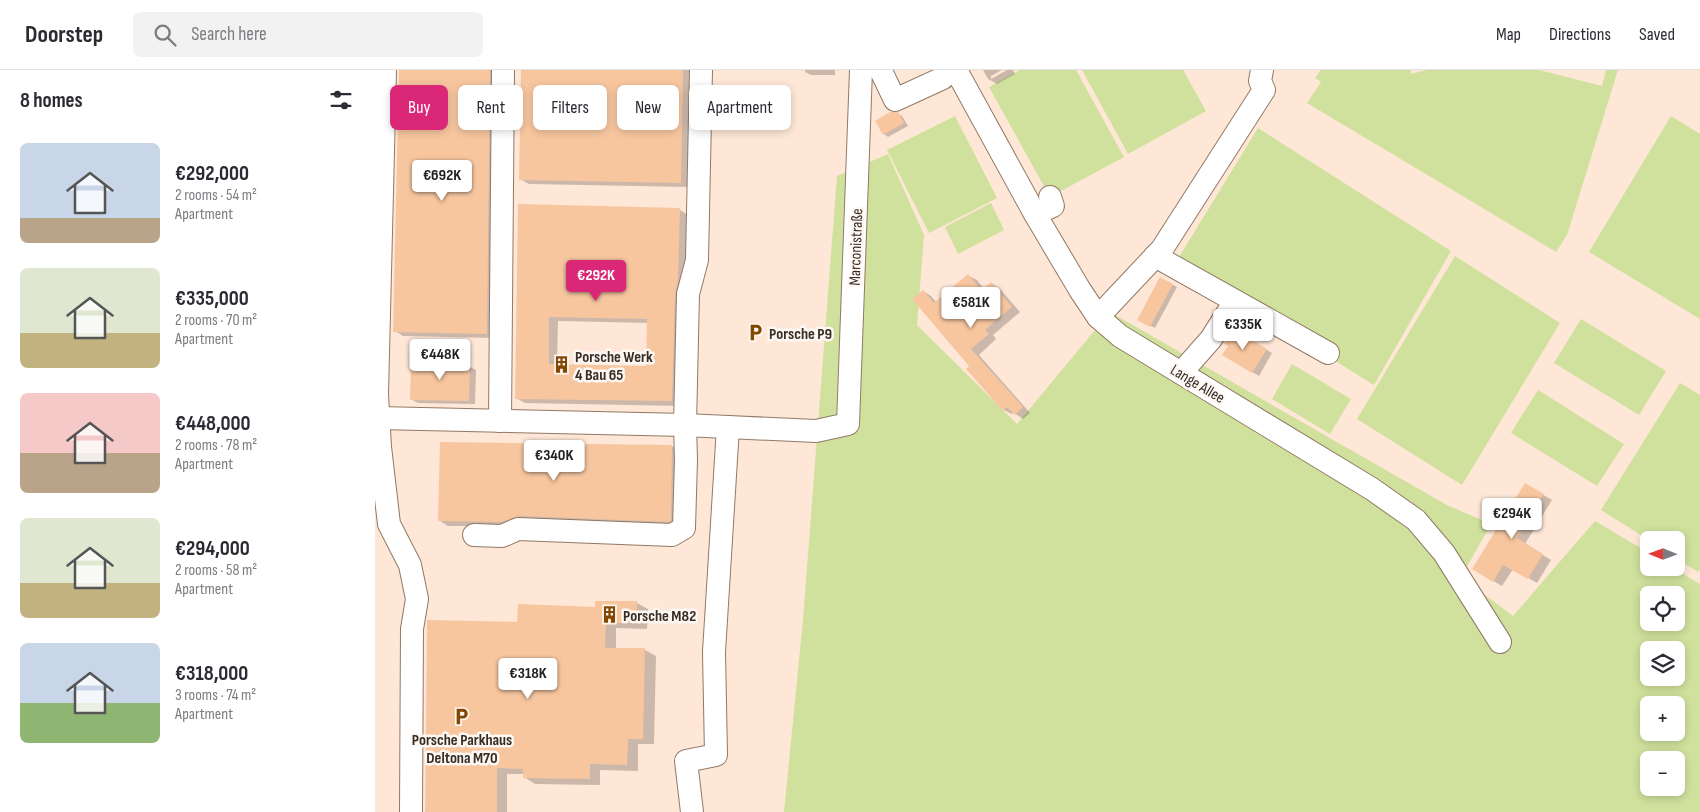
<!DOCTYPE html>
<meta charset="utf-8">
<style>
body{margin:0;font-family:"Sofia Sans Condensed",sans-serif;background:#f2f2f3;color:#2b2b33;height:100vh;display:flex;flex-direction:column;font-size:19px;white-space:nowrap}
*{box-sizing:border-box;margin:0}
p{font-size:16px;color:#7c7c81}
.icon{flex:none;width:28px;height:28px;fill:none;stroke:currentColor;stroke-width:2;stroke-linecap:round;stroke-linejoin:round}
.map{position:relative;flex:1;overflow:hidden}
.panel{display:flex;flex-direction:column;background:#fff;width:375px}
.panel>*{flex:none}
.guide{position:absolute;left:15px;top:15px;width:475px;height:45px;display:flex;gap:10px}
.needle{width:32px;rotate:271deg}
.buttons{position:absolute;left:1265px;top:461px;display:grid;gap:10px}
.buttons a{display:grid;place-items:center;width:45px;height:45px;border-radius:8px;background:#fff;box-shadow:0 2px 8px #0003;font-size:25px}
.price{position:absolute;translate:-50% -42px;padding:0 11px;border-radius:5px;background:#fff;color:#222;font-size:16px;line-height:32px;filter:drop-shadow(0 1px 2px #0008)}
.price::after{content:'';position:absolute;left:50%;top:30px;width:15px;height:11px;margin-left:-8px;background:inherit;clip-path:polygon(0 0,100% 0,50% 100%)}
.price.selected{background:#db2777;color:#fff}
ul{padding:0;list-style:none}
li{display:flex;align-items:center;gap:15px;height:125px;padding:0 20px}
li span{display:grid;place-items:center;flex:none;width:140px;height:100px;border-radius:8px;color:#555}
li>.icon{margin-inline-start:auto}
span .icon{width:60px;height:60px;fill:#fffc;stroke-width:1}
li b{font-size:21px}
h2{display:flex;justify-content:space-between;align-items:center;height:60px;padding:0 20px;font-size:21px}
.chip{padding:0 18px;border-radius:8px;background:#fff;box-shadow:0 2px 8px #0003;font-size:18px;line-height:45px}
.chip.selected{background:#db2777;color:#fff}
header{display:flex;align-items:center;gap:30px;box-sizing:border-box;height:70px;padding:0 25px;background:#fff;border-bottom:1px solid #e1e1e2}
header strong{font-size:24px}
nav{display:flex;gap:28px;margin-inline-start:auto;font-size:18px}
.search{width:350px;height:45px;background:#f2f2f3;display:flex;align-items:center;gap:12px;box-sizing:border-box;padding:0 18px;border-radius:8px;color:#7c7c81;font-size:19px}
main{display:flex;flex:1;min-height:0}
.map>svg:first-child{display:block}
.green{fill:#d0e19d;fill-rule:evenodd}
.shadow{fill:#0003;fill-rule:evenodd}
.building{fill:#f7c69f;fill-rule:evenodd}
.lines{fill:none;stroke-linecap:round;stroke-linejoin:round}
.minor-casing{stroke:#927965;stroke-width:24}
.minor{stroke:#fff;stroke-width:22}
.labels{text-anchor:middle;stroke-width:5;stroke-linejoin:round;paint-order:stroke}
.street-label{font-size:16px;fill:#372d24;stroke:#fdf8f3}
.poi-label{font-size:16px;font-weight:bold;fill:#372d24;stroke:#fdf8f3;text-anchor:start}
</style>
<header>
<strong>Doorstep</strong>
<div class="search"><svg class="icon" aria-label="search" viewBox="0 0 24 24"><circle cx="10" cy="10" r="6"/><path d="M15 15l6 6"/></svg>Search here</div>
<nav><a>Map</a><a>Directions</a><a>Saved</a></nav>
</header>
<main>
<section class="panel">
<h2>8 homes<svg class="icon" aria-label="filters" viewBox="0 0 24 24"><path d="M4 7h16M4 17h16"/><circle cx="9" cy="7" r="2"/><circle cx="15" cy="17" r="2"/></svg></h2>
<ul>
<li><span style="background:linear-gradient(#c9d6e8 75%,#b9a48a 0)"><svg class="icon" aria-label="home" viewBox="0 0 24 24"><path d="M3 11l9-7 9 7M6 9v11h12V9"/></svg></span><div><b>€292,000</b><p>2 rooms · 54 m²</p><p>Apartment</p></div></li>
<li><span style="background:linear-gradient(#dfe7d0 65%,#c2b280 0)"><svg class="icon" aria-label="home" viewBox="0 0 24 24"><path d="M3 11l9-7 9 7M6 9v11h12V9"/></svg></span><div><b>€335,000</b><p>2 rooms · 70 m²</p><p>Apartment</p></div></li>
<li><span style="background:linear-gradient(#f6c9c9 60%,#b9a48a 0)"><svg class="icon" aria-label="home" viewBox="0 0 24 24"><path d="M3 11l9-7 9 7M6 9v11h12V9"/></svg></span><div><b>€448,000</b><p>2 rooms · 78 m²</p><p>Apartment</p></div></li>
<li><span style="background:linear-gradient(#dfe7d0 65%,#c2b280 0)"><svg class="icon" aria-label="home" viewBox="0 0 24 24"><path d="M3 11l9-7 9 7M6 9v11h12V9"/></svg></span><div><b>€294,000</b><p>2 rooms · 58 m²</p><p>Apartment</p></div></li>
<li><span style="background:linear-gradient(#c9d6e8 60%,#8fb573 0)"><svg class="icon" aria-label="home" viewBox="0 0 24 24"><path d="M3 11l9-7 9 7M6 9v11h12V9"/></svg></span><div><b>€318,000</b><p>3 rooms · 74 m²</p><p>Apartment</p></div></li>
</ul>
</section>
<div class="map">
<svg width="1325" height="742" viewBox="0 0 1325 742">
<rect width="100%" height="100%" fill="#fee7d6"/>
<!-- green -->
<g class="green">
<path d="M645 0H701L749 87 675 127 614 17Z"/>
<path d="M707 0H808L831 41 753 84Z"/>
<path d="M946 0H1036V4L1052 0H1164L1227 16 1231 0H1243L1192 165 1181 182 932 33 946 12 940 8Z"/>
<path d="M580 46 622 128 554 163 512 80Z"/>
<path d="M1296 46 1325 64V249L1214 182Z"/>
<path d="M883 58 1076 181 999 315 801 192Z"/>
<path d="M513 84 549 165 542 255 642 354 735 242 1072 435 1116 454 1086 507 1138 546 1220 451 1274 483V498H1298L1325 514V742H409L428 550 462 106ZM1274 525H1301V552H1274ZM1274 580H1301V608H1274ZM1274 635H1301V662H1274ZM1274 690H1301V718H1274Z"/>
<path d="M616 133 629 160 583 184 570 157Z"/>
<path d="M1080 186 1185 253 1087 415 982 349Z"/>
<path d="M1206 249 1291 301 1264 345 1179 293Z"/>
<path d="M917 294 976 329 955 364 897 329Z"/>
<path d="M1305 313 1325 325V499L1323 502 1301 488V470H1274L1226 440Z"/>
<path d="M1163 320 1249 374 1222 416 1136 363Z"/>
</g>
<!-- shadow -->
<g class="shadow">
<path d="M25 0H125L120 268 28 266 20 261Z"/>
<path d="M147 0H316L314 117 154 114 145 109Z"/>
<path d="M430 0H460V5H436L430 2Z"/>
<path d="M608 0H627L616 6V9L632 0H638L640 4 622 14 613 9Z"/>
<path d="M523 44 527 46 533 56 513 67 509 64Z"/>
<path d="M144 136 305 140 313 145 306 336 150 333 141 328ZM183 251 273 253 272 297 182 295Z"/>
<path d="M594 206 602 210 609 219 616 213 624 218 645 242 618 265 621 269 604 285 655 343 648 349 639 343 637 344 629 340 596 296 548 221 556 226 562 233Z"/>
<path d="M786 209 802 217 780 258 764 250Z"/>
<path d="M859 260 897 283 884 306 849 285 855 275Z"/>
<path d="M81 293 86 297H95L101 300 100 334 43 333 36 329Z"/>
<path d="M66 373 297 376 306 382 304 455 73 456 65 451Z"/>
<path d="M1150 414 1177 430 1150 474 1176 490 1162 513 1138 499 1127 516 1098 499Z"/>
<path d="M221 532 262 533 273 539 272 559 241 558V579L270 580 281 586 279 674H263V701L225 700V715L160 714 149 707V704H132V742H51L143 553 221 538Z"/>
</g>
<!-- building -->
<g class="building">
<path d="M24 0H115L112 264 18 262Z"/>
<path d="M146 0H308L306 113 144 110Z"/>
<path d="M515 42H523L529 53 508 65 500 51Z"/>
<path d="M143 134 305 138 303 210 300 224 297 331 140 329ZM174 247 272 249 271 296 174 294Z"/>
<path d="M593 204 606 220 616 212 637 237 610 260 614 264 596 279 648 337 640 345 632 337 628 341 591 299 594 296 537 229 548 220 559 233Z"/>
<path d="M785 207 798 214 775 257 762 250Z"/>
<path d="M858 259 892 279 877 303 847 285 853 276 849 273Z"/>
<path d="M36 291 81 292V295H95L94 331 35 330Z"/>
<path d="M65 372 297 375 296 450 294 452 144 446 126 452 63 451Z"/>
<path d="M1150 413 1169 424 1142 468 1168 484 1153 509 1128 495 1118 512 1097 499Z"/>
<path d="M220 531H262V553H231L230 578H270L268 669H253L252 695 215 694V709L148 708V699L122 698V742H50L52 550 142 552 143 534 220 537Z"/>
</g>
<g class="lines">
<defs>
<g id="minor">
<path d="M10 0 2 324 5 377 14 454 35 495 42 529 37 559 36 742"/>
<path d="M581 0 660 144 705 220 723 247 745 266 997 419 1041 450 1069 483 1125 572"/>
<path d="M506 1 520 30 568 8"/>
<path d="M660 144 678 136 675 127"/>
<path d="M780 186 953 283"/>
<path d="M723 247 787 179 889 20 885 11 887 0"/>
<path d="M806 303 836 269 860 231"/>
<path d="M3 348 310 355 313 224 322 190 326 0"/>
<path d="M125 351 128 0"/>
<path d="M353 357 441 361 473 354 486 0"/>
<path d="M99 465 127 466 143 459 297 465 309 458 311 390 310 355 353 357 339 582 341 685 311 691 317 742"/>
</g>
</defs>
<!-- minor casing -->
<use href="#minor" class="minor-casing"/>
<!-- minor -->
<use href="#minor" class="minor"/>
</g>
<!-- icons -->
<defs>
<symbol id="parking-bare" viewBox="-9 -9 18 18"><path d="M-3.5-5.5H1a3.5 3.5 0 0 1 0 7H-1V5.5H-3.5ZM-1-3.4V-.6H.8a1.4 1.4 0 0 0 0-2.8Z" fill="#824700" stroke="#fdf8f3" stroke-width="2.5" paint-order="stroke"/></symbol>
<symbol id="building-bare" viewBox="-9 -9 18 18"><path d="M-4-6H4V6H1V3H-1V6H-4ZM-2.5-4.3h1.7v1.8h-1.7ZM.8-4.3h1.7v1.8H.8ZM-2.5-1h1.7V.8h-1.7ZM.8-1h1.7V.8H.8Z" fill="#824700" stroke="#fdf8f3" stroke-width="2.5" paint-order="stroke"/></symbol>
</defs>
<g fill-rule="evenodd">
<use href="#parking-bare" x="368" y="250" width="25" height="25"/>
<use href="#building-bare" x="174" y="282" width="25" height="25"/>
<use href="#building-bare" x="222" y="532" width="25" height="25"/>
<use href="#parking-bare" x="74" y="634" width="25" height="25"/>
</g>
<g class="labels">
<!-- street labels -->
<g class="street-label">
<text transform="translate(480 177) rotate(-88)" y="6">Marconistraße</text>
<text transform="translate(823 313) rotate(31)" y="6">Lange Allee</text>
</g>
<!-- poi labels -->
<g class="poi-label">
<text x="394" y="269">Porsche P9</text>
<text x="200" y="292">Porsche Werk<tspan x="200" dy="18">4 Bau 65</tspan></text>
<text x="248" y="551">Porsche M82</text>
<text x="87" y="675" text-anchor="middle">Porsche Parkhaus<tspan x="87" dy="18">Deltona M70</tspan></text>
</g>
</g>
</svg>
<div class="buttons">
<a><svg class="needle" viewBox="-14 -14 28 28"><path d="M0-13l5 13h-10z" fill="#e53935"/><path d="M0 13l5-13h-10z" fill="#7c7c81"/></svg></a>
<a><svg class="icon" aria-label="locate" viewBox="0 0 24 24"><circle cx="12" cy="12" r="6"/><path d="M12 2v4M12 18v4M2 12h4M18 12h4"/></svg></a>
<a><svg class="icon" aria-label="layers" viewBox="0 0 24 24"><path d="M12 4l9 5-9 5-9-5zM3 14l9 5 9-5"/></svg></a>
<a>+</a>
<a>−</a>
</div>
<b class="price" style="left:67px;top:132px">€692K</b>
<b class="price selected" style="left:221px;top:232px">€292K</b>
<b class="price" style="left:596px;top:259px">€581K</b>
<b class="price" style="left:868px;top:281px">€335K</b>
<b class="price" style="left:65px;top:311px">€448K</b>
<b class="price" style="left:179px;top:412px">€340K</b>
<b class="price" style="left:1137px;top:470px">€294K</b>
<b class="price" style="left:153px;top:630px">€318K</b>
<div class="guide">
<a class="chip selected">Buy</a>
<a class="chip">Rent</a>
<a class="chip">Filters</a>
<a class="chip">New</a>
<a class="chip">Apartment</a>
</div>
</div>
</main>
